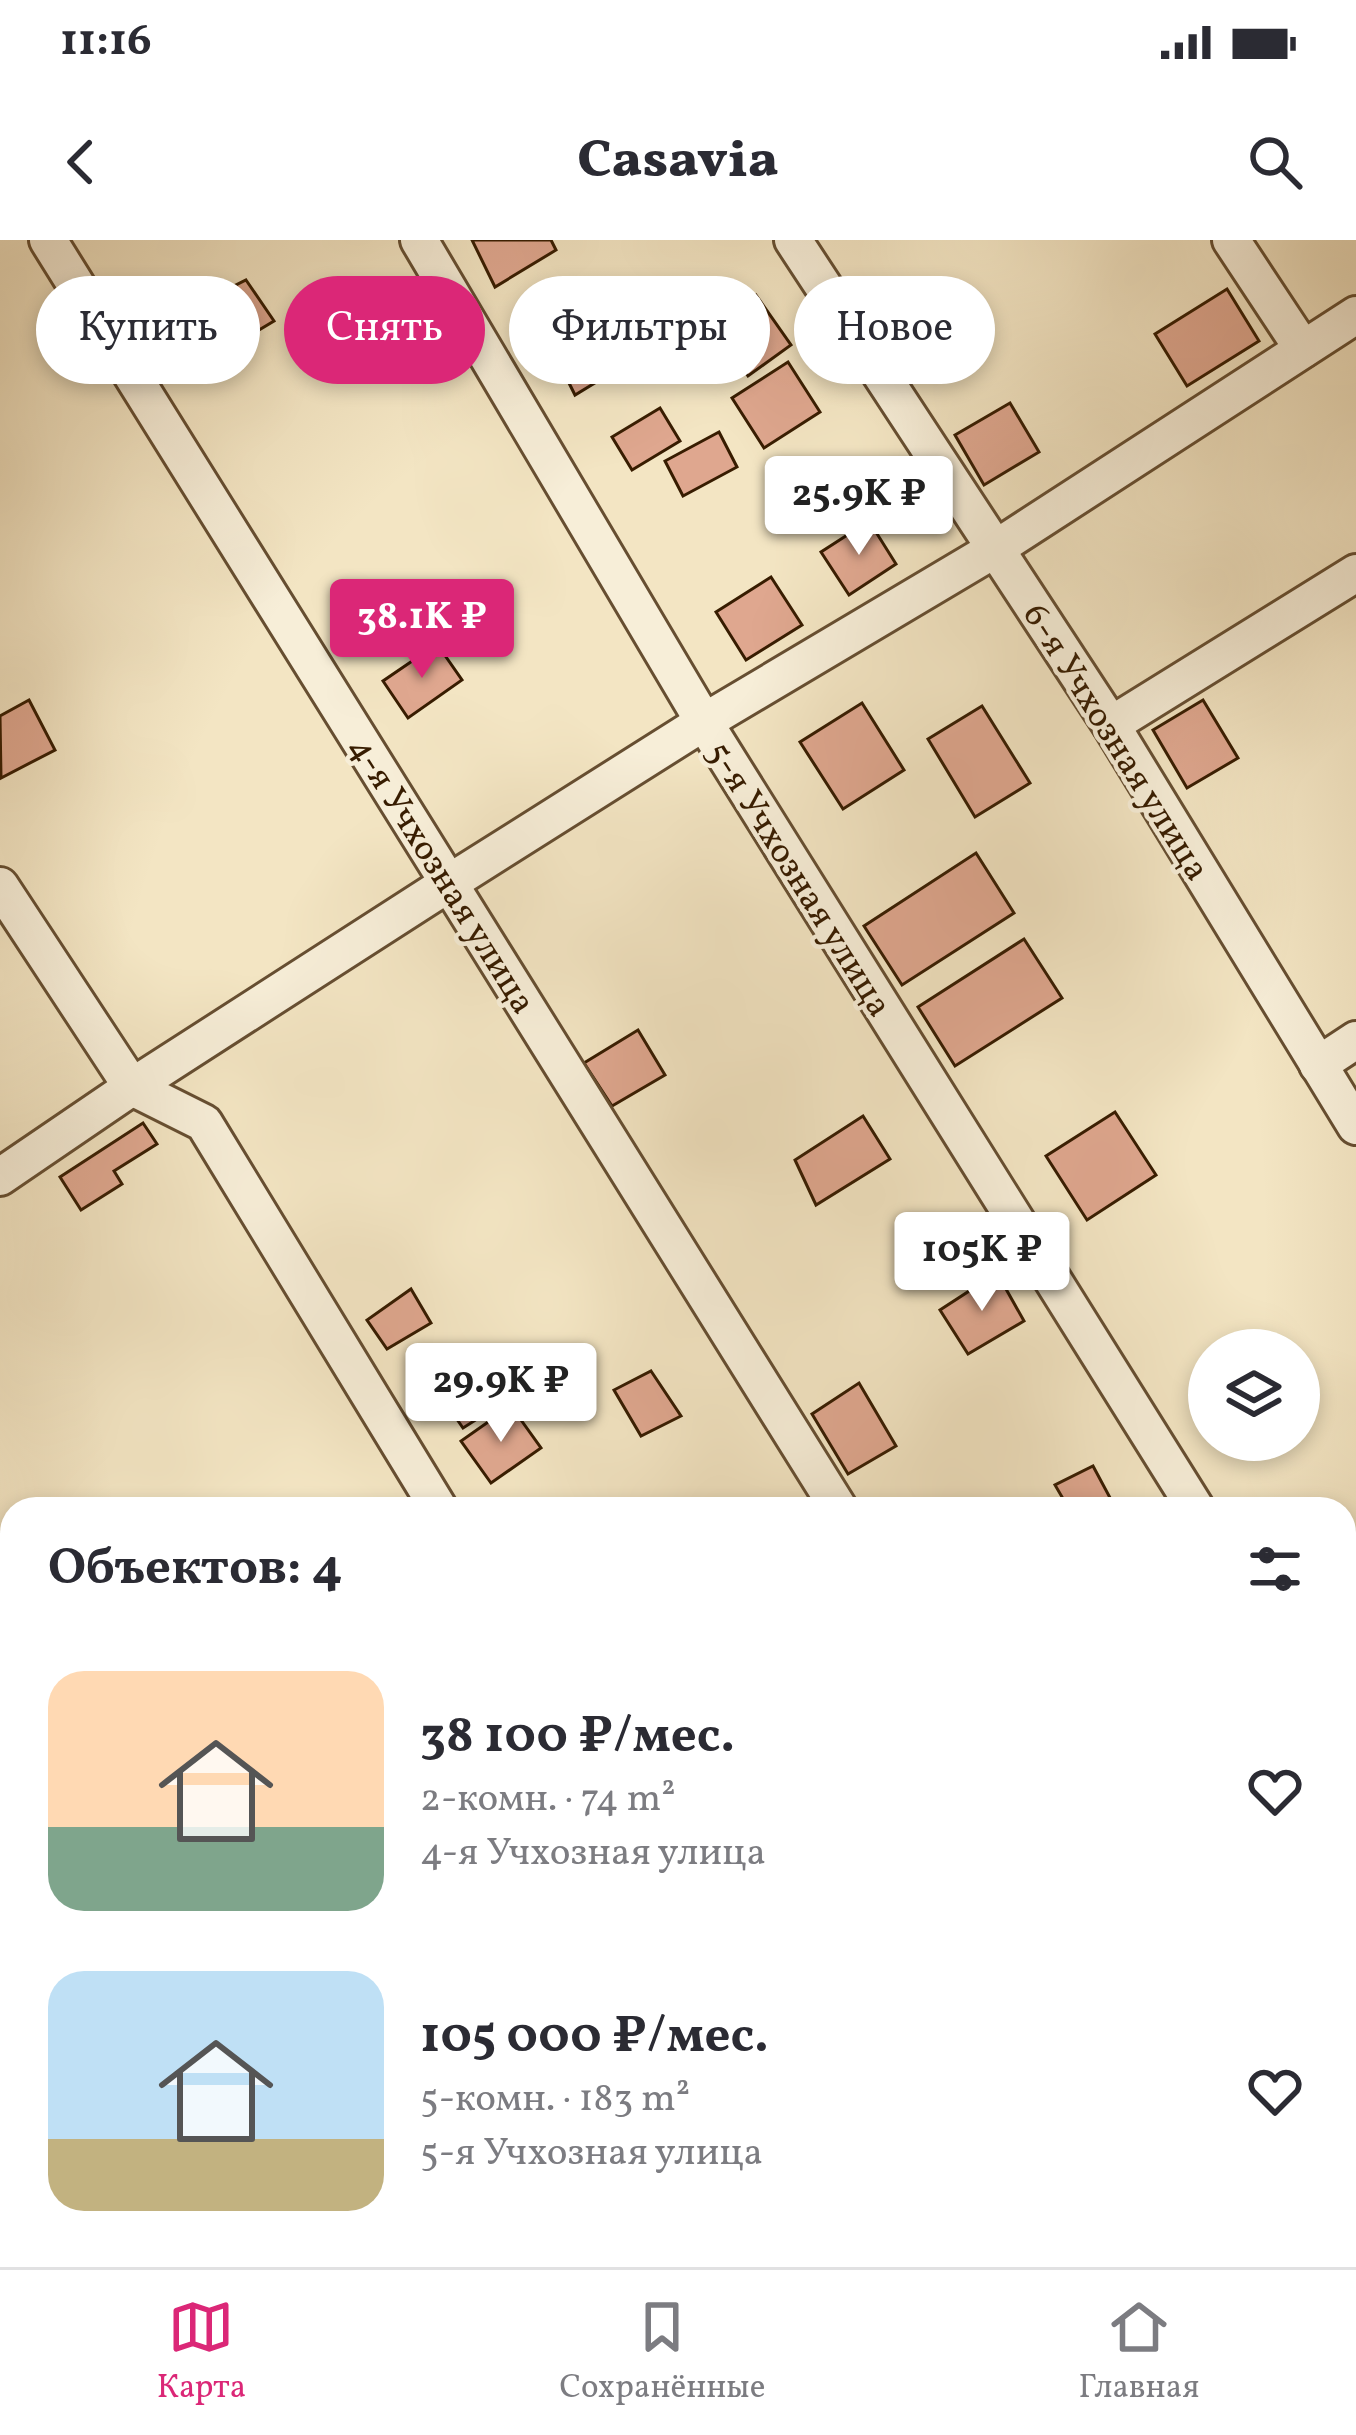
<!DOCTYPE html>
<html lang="ru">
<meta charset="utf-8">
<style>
body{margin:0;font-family:Vollkorn,serif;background:#f2f2f3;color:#2b2b33;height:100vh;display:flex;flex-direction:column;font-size:45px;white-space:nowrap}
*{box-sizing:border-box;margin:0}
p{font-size:39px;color:#7c7c81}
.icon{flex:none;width:66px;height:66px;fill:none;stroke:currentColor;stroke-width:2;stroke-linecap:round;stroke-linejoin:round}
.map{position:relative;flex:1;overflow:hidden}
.details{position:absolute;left:0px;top:1257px;width:1356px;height:771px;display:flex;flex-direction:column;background:#fff;border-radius:36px 36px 0 0;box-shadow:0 6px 18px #0003}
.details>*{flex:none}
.guide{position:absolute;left:36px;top:36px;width:1284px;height:108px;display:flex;gap:24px}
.controls{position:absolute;left:1188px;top:1089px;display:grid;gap:24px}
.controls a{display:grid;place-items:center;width:132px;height:132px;border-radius:50%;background:#fff;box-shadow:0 6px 18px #0003;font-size:60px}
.price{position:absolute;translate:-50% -102px;padding:0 27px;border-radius:12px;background:#fff;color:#222;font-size:39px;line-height:78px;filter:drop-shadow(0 3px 6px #0008)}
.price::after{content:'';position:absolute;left:50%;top:72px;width:36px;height:27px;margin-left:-18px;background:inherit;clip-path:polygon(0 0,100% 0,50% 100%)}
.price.on{background:#db2777;color:#fff}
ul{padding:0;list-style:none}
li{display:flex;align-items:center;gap:36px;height:300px;padding:0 48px}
li span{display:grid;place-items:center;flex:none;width:336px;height:240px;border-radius:36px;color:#555}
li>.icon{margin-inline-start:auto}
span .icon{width:144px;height:144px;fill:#fffc;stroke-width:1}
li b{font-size:51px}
h2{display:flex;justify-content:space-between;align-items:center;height:144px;padding:0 48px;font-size:51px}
.tag{padding:0 42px;border-radius:54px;background:#fff;box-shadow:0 6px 18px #0003;font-size:42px;line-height:108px}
.tag.on{background:#db2777;color:#fff}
.status{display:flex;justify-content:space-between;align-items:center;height:84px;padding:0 60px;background:#fff;direction:ltr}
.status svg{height:33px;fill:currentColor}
header{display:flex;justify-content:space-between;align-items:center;height:156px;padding:0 48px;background:#fff;font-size:54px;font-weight:800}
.menu{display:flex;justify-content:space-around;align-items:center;height:168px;border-top:3px solid #e1e1e2;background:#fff;font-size:33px;color:#7c7c81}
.menu a{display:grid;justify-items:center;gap:6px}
.menu .on{color:#db2777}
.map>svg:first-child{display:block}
.building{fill:#dfa78f;stroke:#371c00;stroke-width:3}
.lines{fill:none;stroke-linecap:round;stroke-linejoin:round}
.minor-casing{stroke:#664e31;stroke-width:42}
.minor{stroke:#f7eed8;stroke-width:36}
.labels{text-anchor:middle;stroke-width:9;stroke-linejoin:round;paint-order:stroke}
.street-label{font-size:36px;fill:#371c00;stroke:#f7eed8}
</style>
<div class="status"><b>11:16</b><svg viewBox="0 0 49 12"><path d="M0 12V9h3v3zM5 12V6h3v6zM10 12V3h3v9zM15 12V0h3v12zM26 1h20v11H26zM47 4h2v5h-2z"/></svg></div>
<header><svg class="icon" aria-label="back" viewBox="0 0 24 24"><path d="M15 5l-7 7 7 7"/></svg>Casavia<svg class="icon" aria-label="search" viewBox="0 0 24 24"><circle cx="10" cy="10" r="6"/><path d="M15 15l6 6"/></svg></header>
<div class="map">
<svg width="1356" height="2027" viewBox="0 0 1356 2027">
<rect width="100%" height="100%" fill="#f3e5c3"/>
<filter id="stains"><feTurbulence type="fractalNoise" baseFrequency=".00167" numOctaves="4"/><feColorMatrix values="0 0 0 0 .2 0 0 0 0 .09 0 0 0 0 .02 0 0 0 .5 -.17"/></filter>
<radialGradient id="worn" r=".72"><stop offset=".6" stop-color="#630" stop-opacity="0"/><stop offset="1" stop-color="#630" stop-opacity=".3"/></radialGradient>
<!-- building -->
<g class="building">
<path d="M472 0H551L556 10 495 47Z"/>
<path d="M246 40 274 81 217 115 190 68Z"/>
<path d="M1227 49 1259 101 1187 146 1155 94Z"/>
<path d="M756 55 791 105 748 136 713 85Z"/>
<path d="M592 75 621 127 575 155 548 101Z"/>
<path d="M788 122 820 172 764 208 732 158Z"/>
<path d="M1010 163 1039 212 984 245 955 195Z"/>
<path d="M660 168 680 201 632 230 612 197Z"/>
<path d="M719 192 737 227 683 256 665 221Z"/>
<path d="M869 281 896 324 849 355 821 312Z"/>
<path d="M771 337 802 385 746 420 716 372Z"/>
<path d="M437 404 462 440 408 478 383 441Z"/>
<path d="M29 460 55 510 1 538 0 476Z"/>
<path d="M1203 460 1238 518 1187 548 1153 490Z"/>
<path d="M862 463 904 530 843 569 800 502Z"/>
<path d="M982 466 1030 543 975 577 928 499Z"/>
<path d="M976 613 1014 673 902 745 864 686Z"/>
<path d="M1024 699 1062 758 955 826 918 767Z"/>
<path d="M638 790 665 835 612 866 584 823Z"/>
<path d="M1115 872 1156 935 1087 980 1046 916Z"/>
<path d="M863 876 890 919 816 965 795 920Z"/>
<path d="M143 883 157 904 114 931 122 944 81 970 60 937Z"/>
<path d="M997 1033 1024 1081 968 1114 940 1070Z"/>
<path d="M411 1049 431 1083 387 1109 367 1080Z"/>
<path d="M485 1112 513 1156 463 1188 434 1146Z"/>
<path d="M651 1131 681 1176 641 1196 614 1150Z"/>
<path d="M859 1143 896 1206 848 1234 812 1174Z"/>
<path d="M511 1166 541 1208 491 1243 461 1201Z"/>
<path d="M1093 1226 1115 1267 1069 1269 1055 1245Z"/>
<path d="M1356 1669V1706L1344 1686V1677Z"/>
<path d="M0 1745 12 1759V1774L0 1784Z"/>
<path d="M478 2016H528L535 2027H465Z"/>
</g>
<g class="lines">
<defs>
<g id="minor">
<path d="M48 0 839 1269"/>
<path d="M419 0 704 482 1196 1269"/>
<path d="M793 0 1111 485 1356 886"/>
<path d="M1231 0 1303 109"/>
<path d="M1111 485 1356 333"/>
<path d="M0 646 132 847 204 883 439 1269"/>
<path d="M1318 825 1356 800"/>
<path d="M0 937 132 847 449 643 704 482 995 309 1356 75"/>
<path d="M0 1313 12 1333"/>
<path d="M1344 1506 1356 1525"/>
<path d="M430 2016 437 2027"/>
<path d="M895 2016 901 2027"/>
<path d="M1304 2016 1311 2027"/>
</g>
</defs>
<!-- minor casing -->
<use href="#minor" class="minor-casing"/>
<!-- minor -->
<use href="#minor" class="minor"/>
</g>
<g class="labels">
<!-- street labels -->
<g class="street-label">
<text transform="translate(1118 501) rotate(58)" y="13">6-я Учхозная улица</text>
<text transform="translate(444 634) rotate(58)" y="13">4-я Учхозная улица</text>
<text transform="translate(801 638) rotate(58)" y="13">5-я Учхозная улица</text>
</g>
</g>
<rect width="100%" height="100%" filter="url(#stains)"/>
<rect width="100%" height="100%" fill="url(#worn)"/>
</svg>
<div class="controls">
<a><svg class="icon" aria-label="layers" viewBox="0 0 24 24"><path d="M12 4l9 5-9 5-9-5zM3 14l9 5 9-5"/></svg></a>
</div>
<b class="price" style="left:859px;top:318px">25.9K ₽</b>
<b class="price on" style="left:422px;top:441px">38.1K ₽</b>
<b class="price" style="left:982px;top:1074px">105K ₽</b>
<b class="price" style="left:501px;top:1205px">29.9K ₽</b>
<div class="guide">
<a class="tag">Купить</a>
<a class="tag on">Снять</a>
<a class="tag">Фильтры</a>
<a class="tag">Новое</a>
</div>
<section class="details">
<h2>Объектов: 4<svg class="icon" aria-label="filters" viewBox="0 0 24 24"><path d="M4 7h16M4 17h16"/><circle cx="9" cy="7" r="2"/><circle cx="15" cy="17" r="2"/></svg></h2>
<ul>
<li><span style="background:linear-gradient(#ffd9b3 65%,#7fa58c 0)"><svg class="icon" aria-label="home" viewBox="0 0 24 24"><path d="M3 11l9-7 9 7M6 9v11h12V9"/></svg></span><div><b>38 100 ₽/мес.</b><p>2-комн. · 74 m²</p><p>4-я Учхозная улица</p></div><svg class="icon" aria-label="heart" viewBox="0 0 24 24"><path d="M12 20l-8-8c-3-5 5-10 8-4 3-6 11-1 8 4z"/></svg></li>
<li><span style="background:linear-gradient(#bfe0f5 70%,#c2b280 0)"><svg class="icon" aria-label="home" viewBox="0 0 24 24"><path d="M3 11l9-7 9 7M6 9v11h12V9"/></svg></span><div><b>105 000 ₽/мес.</b><p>5-комн. · 183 m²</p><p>5-я Учхозная улица</p></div><svg class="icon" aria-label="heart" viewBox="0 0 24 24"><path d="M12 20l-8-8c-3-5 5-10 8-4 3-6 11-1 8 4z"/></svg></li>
</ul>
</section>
</div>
<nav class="menu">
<a class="on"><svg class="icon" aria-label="map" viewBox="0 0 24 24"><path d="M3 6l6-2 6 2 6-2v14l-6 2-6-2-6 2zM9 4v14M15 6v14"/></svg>Карта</a>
<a><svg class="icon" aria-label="saved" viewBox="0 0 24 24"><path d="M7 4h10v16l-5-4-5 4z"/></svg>Сохранённые</a>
<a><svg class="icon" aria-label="home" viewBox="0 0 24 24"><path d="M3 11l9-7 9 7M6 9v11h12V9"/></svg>Главная</a>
</nav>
